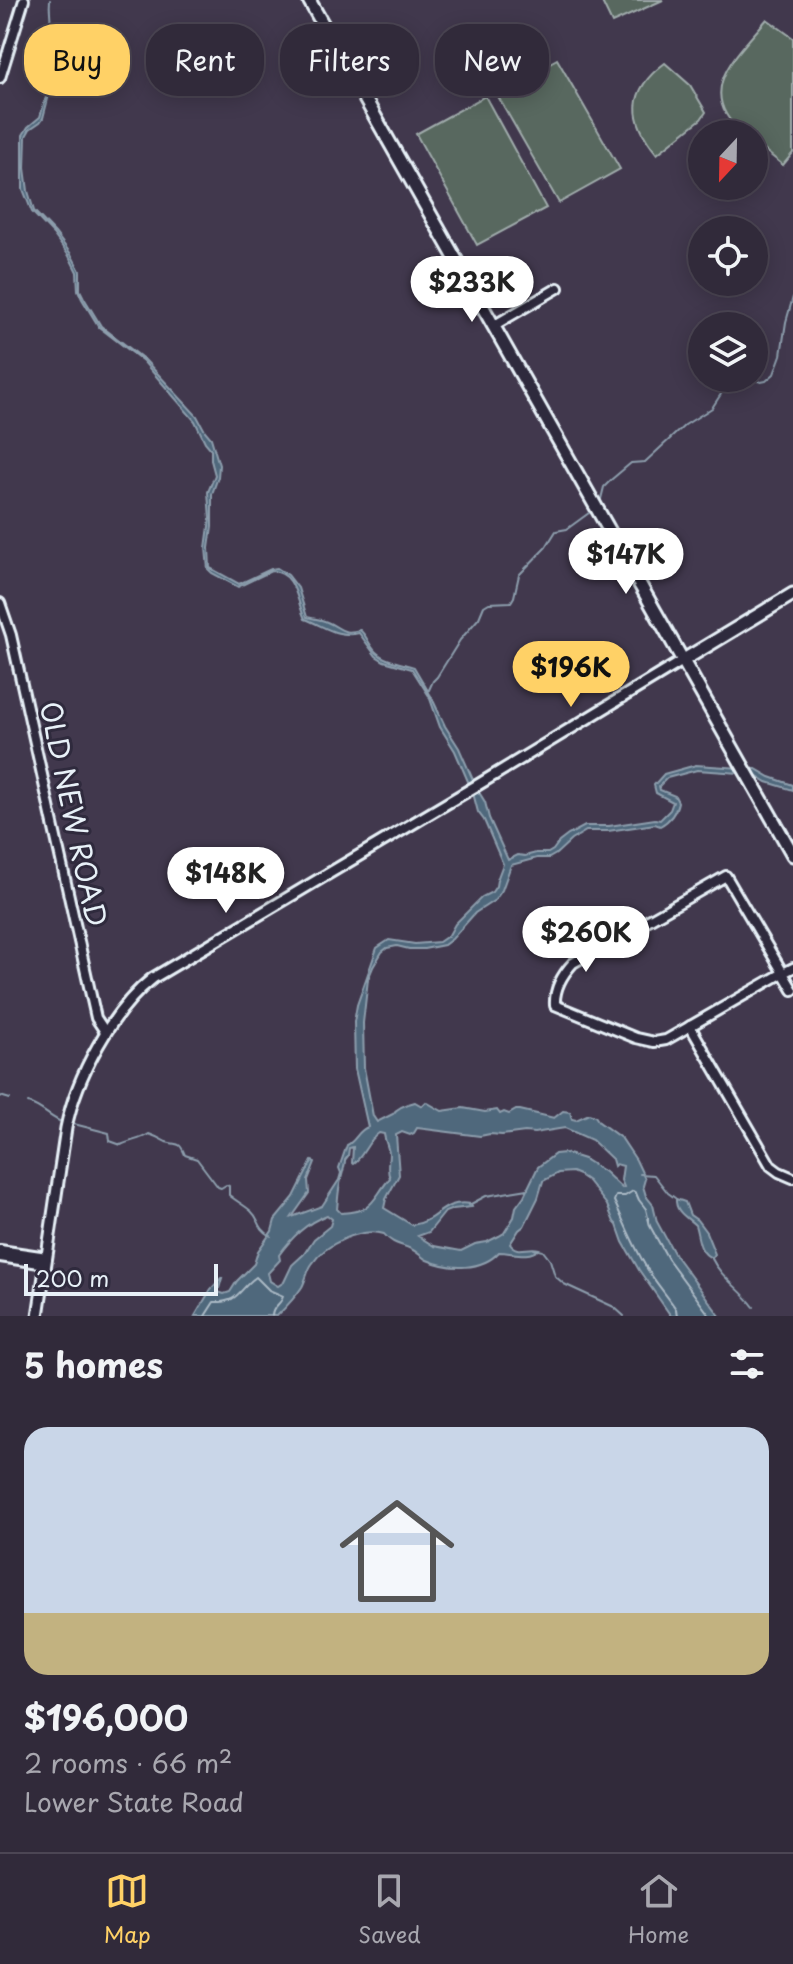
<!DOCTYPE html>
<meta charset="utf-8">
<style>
body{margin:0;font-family:"Playpen Sans",sans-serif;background:#3d3645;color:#f1f3f6;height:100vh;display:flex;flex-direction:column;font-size:30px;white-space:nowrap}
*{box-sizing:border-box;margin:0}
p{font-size:26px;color:#a8a7af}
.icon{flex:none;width:44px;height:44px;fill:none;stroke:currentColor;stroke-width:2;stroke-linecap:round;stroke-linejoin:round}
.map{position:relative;height:1316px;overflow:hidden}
.panel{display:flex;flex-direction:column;background:#312a3a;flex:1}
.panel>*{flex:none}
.hud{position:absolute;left:24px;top:24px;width:746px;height:72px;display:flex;gap:16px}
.needle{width:52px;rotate:202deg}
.fabs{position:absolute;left:688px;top:120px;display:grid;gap:16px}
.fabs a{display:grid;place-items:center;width:80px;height:80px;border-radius:50%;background:#312a3a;box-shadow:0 4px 20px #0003,0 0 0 2px #4c4654;font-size:40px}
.scale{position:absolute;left:24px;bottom:20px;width:194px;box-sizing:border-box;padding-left:8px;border:4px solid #e8f1f8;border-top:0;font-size:22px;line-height:28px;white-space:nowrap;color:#e8f1f8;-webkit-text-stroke:6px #2f2a3d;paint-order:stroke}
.price{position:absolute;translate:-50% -68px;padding:0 18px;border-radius:28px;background:#fff;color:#222;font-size:26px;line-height:52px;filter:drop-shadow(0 2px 4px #0008)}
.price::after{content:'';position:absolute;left:50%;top:48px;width:24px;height:18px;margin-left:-12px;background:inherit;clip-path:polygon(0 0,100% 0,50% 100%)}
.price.current{background:#ffd166;color:#111}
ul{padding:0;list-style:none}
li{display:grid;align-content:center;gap:16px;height:424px;padding:0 24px}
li+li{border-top:2px solid #4c4654}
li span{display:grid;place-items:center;height:248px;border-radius:24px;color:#555}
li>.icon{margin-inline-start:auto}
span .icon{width:144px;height:144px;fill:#fffc;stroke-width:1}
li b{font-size:34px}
h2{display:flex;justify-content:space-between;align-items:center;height:96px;padding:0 24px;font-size:34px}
.tag{padding:0 28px;border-radius:32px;background:#312a3a;box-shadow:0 4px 20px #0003,0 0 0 2px #4c4654;font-size:28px;line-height:72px}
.tag.current{background:#ffd166;color:#111}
.tab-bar{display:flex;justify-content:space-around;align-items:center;height:112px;border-top:2px solid #4c4654;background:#312a3a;font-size:22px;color:#a8a7af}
.tab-bar a{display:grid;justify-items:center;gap:4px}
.tab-bar .current{color:#ffd166}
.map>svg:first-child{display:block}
.green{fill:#59685f;stroke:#a0acac;stroke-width:2}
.water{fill:#50677b;stroke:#8d9ead;stroke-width:2;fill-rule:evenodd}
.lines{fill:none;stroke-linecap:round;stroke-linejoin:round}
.shore{stroke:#abbac6;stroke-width:2}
.stream{stroke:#8d9ead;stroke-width:2}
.minor-casing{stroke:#e8f1f8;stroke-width:14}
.tertiary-casing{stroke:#e8f1f8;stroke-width:15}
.secondary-casing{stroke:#e8f1f8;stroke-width:17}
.minor{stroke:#2f2a3d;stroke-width:8}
.tertiary{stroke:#2f2a3d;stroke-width:9}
.secondary{stroke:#2f2a3d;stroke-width:11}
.labels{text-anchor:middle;stroke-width:6;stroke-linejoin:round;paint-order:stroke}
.street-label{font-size:28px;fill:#e8f1f8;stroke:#2f2a3d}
</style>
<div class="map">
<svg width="793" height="1316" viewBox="0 0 793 1316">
<rect width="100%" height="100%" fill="#41384d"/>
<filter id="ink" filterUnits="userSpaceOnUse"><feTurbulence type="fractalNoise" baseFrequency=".0125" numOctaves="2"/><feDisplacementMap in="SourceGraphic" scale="16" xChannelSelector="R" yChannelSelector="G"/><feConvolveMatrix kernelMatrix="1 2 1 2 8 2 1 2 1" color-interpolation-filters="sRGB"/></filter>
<g filter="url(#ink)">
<!-- green -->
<g class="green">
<path d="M601 0H663L612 23Z"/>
<path d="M767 19 793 38V153L783 165 754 142V134H744C692 92 737 55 767 19Z"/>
<path d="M557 59 620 169 559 203 496 93Z"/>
<path d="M665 63 690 85 706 112 701 119 657 154C629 120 627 91 665 63Z"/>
<path d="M485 96 546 208 477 245 416 134Z"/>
</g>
<!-- water -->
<g class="water">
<path d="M52 49C61 52 71 62 74 72L70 80 55 88 49 95 43 118 40 122 30 129 26 136 25 168 28 191 34 211 55 233 71 254 80 271V290L84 298 101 326 145 360 197 416 205 431 211 438 219 465 218 477 212 494V527L209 548 210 568 239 584 271 569 277 568 288 575 298 588 307 617C314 619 321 619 327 622 342 628 341 635 360 630 367 636 369 645 376 652 385 661 402 663 414 667L431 696 445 726 459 748 477 789 485 802 489 818 508 860 518 855 525 856 536 853H548L553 850 559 842 568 835 585 826H609L655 819 660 820 670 810 673 802 656 793 654 785 664 774 696 765 756 769 770 777 793 785V790L767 782 754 774 697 770 667 778 659 786 660 790 675 796 678 802C676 812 669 821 660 826L655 824 608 831H586L571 840 556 854 549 858H537L511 865 502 890 495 900 475 913 452 939 444 945 424 949H409L397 946 387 948 382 952 373 967 368 979 363 1023 364 1068 373 1116 377 1122 393 1114C397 1107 407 1104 415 1102L422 1106 426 1102 442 1111 463 1108 485 1112 497 1110 500 1114 504 1112 509 1114 516 1110H520L554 1118 563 1111 570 1112 572 1119 576 1120 589 1114 595 1116 599 1122 622 1139 636 1160 645 1179 643 1186 646 1196 653 1205 657 1222 675 1255 720 1316H671L639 1270 623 1242 617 1225 614 1222 607 1205 588 1181 579 1175 572 1172 558 1173 543 1181 538 1198 524 1226 519 1230 510 1244C517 1254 528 1246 539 1249 528 1259 513 1252 499 1252 482 1271 450 1270 427 1260 421 1257 418 1252 411 1249 400 1244 392 1244 384 1234 361 1227 325 1244 312 1264 307 1271 306 1280 302 1287 295 1298 286 1307 277 1316H195L211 1289 221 1278H222L218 1292 224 1294 230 1292 237 1281 254 1264 258 1251 272 1231 275 1220 294 1197 312 1161 315 1162 308 1180 309 1193 292 1217 322 1206 339 1180 341 1173 339 1168 347 1145C356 1141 358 1130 368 1127L355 1069 354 1022 357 1005 377 948 389 940 415 944 439 942 449 935 455 924 482 897 492 892 496 886 497 880 503 864 484 820 478 812 473 793 455 751 440 727 429 696 412 669 384 661 376 656 359 633C337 638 324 626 305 619 296 601 297 572 271 571L238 587 212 573 208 569 206 548 210 519 208 492 215 475 211 460V449L205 442 195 421 143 361 99 327 82 299 78 290 77 272 69 256 53 234 32 212 23 189V135L28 127 40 117 47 94 53 86 68 78 71 72 70 67ZM417 1128 480 1136 490 1134 502 1135 525 1132 534 1133 565 1128 592 1140 612 1159 614 1166 616 1164 623 1166 621 1180 624 1187 622 1188 605 1172 584 1159 565 1153 555 1154 538 1167 524 1196 516 1207 514 1217 504 1233 499 1236 487 1242 475 1244 461 1251 434 1246 418 1236 429 1232 445 1212 453 1209 472 1207 471 1204C441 1199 439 1221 412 1225L384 1208 386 1199 399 1175 396 1135 402 1132 410 1135 414 1133ZM379 1133 384 1134C385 1141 388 1147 389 1153 389 1163 386 1170 390 1178 371 1201 375 1211 341 1213L337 1209C338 1200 338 1190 341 1180 342 1173 345 1167 345 1160L348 1156 349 1148 353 1147 352 1163 353 1164C364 1156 367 1141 379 1133ZM327 1215 332 1219 330 1226 314 1239 304 1254 292 1265 284 1282 278 1286 270 1281 268 1273 280 1260 279 1255C292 1237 306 1223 327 1215Z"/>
<path d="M676 1199 685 1202 690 1215 697 1220 706 1232 715 1254 712 1258C698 1253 699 1237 695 1225 687 1217 675 1212 676 1199Z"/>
</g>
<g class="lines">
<!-- shore -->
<g class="shore">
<path d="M205 1316 214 1302C239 1303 238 1290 256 1277L269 1290 283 1296C282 1304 272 1306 272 1316"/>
<path d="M677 1316 676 1309C666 1294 654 1281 645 1265 633 1244 624 1222 614 1201L616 1196H625L633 1191 636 1193 639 1200 646 1209 650 1226 668 1259 710 1316"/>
</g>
<!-- stream -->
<g class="stream">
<path d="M50 0C48 17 55 19 45 37L52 48"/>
<path d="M600 503 604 487 612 479 631 463 645 462 685 425 712 408 723 391 736 381 750 378 761 382 766 381 774 374 781 355 786 322 793 297"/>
<path d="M428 692 433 681 437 677 460 640 479 618 484 606 489 603 511 602 514 597 519 575 546 547 556 531 567 529 593 510"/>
<path d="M0 1096 10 1099"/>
<path d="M28 1103C42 1107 51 1119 64 1123"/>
<path d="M70 1123 109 1133 110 1141 121 1145C131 1140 140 1140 149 1134 155 1136 161 1139 166 1142 178 1146 179 1140 185 1155L197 1159 218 1187 221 1188 226 1185 229 1186V1195C236 1201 244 1205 251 1211 261 1220 256 1227 271 1236"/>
<path d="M640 1174 654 1175 668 1193 675 1198"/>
<path d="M469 1205 486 1196 528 1189"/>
<path d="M534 1249 543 1251 550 1260 555 1276 564 1284 614 1307 624 1316"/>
<path d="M711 1257C721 1278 741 1289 754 1307"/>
</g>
<defs>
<g id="minor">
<path d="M0 78 24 0"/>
<path d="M493 326 558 288"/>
<path d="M0 603 11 635 96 1018 106 1033"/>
<path d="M793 968 783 973 666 1040 654 1042 636 1038 555 1005C554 989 562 975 573 963L726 876 793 990"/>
<path d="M690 1026 771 1166 779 1172 793 1178"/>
<path d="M0 1250 47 1257"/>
<path d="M0 1257 46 1264"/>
</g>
<path id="tertiary" d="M38 1316 66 1128C76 1077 112 1010 153 978L476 786 682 661"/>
<g id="secondary">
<path d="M309 0 793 855"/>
<path d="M682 661 793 594"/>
</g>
</defs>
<!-- minor casing -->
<use href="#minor" class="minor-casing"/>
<!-- tertiary casing -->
<use href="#tertiary" class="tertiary-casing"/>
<!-- secondary casing -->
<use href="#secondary" class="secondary-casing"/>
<!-- minor -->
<use href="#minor" class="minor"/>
<!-- tertiary -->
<use href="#tertiary" class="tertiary"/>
<!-- secondary -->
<use href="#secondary" class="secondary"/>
</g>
</g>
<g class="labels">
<!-- street labels -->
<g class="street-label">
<text transform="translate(73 814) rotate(78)" y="10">OLD NEW ROAD</text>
</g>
</g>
</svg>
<div class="fabs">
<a><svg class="needle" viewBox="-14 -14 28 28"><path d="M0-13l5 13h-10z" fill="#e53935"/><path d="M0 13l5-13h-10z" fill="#a8a7af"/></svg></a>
<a><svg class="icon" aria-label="locate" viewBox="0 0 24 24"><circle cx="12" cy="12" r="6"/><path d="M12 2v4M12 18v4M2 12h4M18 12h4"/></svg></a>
<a><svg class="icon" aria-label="layers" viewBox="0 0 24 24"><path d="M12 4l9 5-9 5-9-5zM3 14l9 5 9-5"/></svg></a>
</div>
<div class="scale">200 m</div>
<b class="price" style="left:472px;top:324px">$233K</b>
<b class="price" style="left:626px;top:596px">$147K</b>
<b class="price current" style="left:571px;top:709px">$196K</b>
<b class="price" style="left:226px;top:915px">$148K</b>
<b class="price" style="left:586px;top:974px">$260K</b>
<div class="hud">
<a class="tag current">Buy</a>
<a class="tag">Rent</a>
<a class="tag">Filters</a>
<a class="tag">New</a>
</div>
</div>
<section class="panel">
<h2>5 homes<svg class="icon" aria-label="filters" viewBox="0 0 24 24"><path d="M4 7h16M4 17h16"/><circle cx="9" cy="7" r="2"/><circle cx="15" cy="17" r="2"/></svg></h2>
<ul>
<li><span style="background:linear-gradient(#c9d6e8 75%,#c2b280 0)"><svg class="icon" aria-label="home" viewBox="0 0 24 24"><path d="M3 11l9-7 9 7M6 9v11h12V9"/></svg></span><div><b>$196,000</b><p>2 rooms · 66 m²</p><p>Lower State Road</p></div></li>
</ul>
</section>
<nav class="tab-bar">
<a class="current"><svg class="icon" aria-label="map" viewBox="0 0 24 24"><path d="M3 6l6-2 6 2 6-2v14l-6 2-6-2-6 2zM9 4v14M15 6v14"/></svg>Map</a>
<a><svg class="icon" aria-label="saved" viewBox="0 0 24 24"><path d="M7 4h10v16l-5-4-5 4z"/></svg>Saved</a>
<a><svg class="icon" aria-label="home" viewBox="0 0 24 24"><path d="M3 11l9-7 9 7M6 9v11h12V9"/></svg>Home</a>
</nav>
